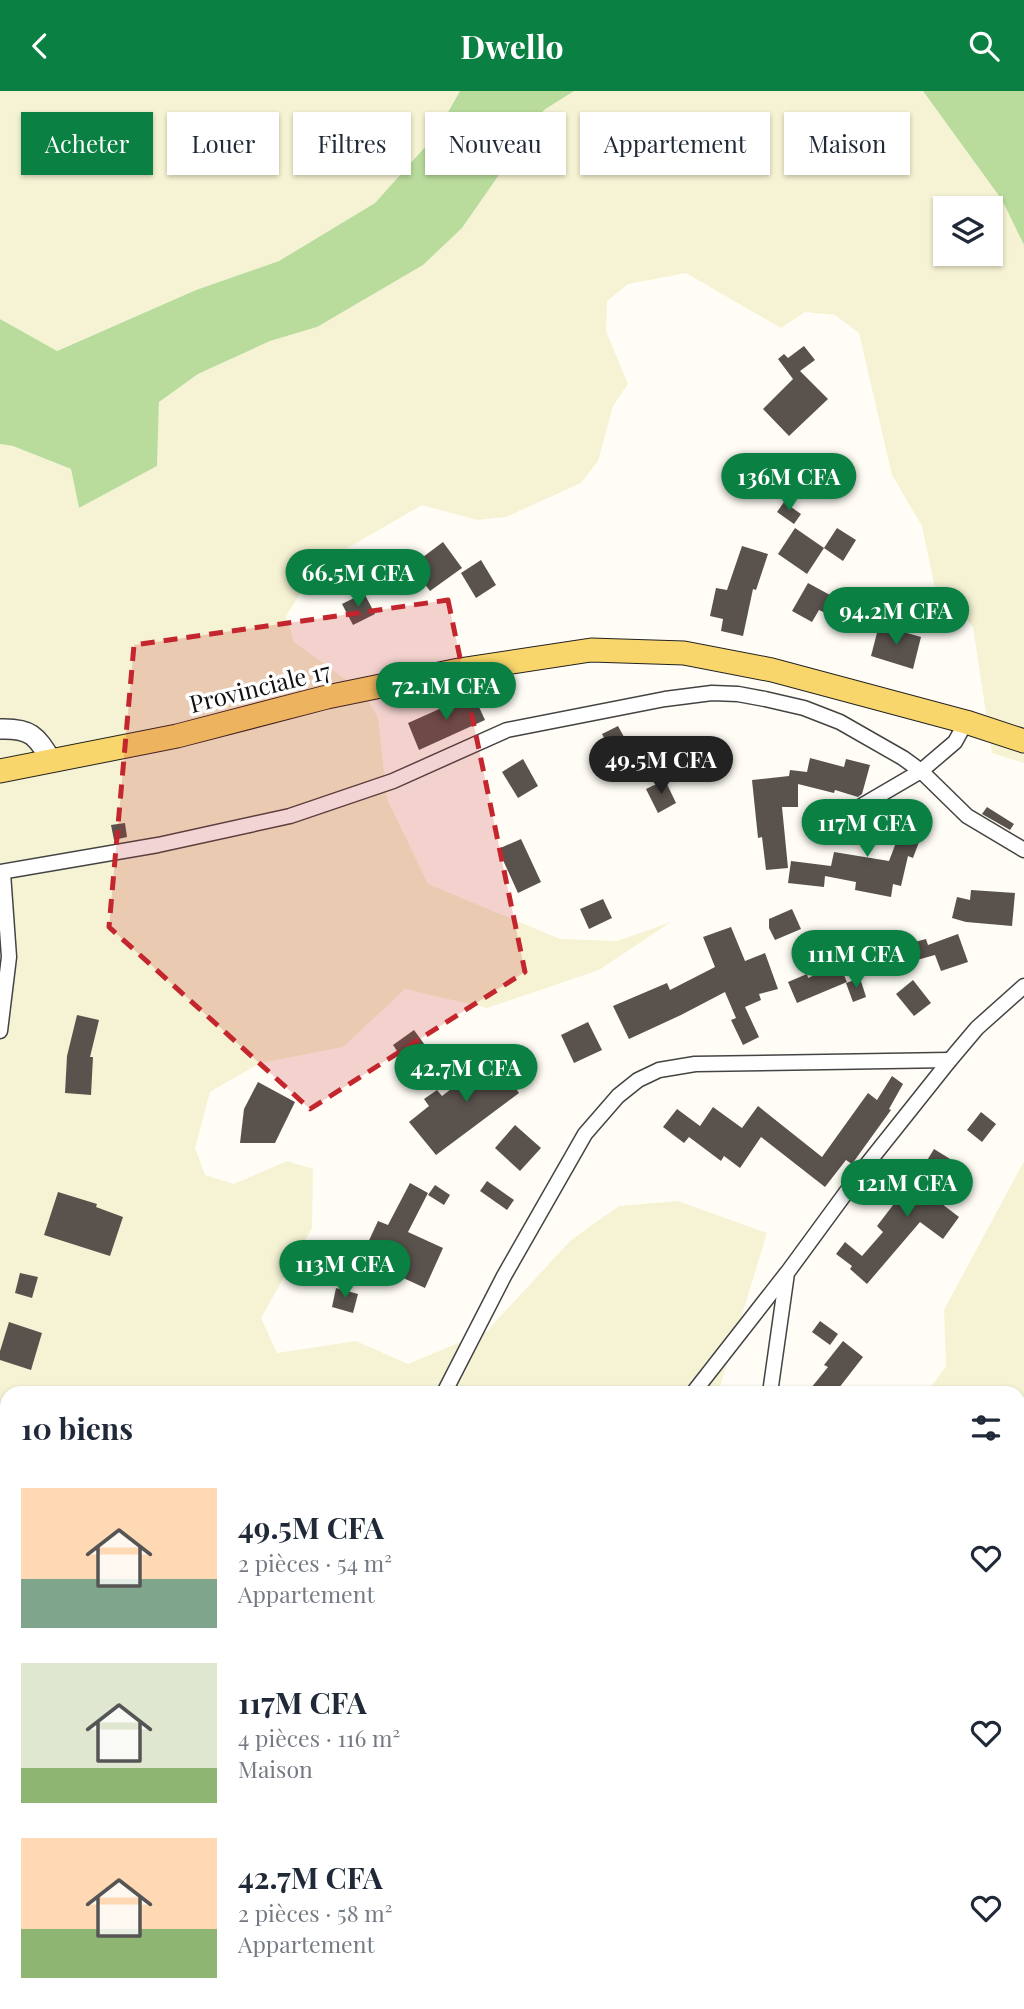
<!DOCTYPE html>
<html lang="fr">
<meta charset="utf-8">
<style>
body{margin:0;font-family:"Playfair Display",serif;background:#f2f2f3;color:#1f2937;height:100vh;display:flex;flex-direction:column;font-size:26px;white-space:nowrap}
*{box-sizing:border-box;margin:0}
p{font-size:23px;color:#747a83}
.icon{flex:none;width:38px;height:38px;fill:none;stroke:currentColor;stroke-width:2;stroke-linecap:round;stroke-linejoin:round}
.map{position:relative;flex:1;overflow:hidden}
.details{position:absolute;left:0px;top:1295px;width:1026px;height:623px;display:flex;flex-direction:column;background:#fff;border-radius:21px 21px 0 0;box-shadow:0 2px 5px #0004}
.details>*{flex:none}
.top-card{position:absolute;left:21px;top:21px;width:984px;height:63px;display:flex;gap:14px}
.controls{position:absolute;left:933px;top:105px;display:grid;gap:14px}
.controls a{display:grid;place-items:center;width:70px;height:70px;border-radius:0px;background:#fff;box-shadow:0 2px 5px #0004;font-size:35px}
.price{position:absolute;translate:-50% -60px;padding:0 16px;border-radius:24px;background:#0b8043;color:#fff;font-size:23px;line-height:46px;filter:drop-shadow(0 2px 4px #0008)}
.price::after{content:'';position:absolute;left:50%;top:42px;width:21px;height:16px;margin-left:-10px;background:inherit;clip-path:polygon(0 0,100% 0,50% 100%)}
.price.on{background:#222;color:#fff}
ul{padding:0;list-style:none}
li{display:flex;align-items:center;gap:21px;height:175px;padding:0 21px}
li span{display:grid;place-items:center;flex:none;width:196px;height:140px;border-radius:0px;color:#555}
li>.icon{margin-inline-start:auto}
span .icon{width:84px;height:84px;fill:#fffc;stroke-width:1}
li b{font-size:30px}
h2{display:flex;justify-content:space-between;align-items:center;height:84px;padding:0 21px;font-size:30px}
.chip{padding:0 24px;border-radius:0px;background:#fff;box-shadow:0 2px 5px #0004;font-size:24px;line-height:63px}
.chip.on{background:#0b8043;color:#fff}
header{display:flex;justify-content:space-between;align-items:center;height:91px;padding:0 21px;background:#0b8043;color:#fff;font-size:32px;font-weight:700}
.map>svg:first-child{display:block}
.farmland{fill:#f6f3d4;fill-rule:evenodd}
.forest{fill:#b9dc9c}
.building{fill:#5a524d}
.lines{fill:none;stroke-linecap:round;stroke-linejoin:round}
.minor-casing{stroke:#444;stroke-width:17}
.tertiary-casing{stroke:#444;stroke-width:22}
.primary-casing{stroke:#222;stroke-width:25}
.minor{stroke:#fff;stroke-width:14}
.tertiary{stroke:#fff;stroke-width:19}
.primary{stroke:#f9d66b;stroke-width:23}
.marked{fill:#c4262e;fill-opacity:0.2;stroke:#c4262e;stroke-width:5;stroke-dasharray:14 9;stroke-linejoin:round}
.labels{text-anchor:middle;stroke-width:7;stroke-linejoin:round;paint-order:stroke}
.street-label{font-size:24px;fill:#111;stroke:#fff}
</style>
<header><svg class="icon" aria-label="back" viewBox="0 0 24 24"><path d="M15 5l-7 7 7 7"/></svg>Dwello<svg class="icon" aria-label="search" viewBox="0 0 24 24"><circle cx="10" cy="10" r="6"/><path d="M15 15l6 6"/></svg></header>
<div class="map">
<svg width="1024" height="1918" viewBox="0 0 1024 1918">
<rect width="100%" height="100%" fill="#fffdf5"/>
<!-- farmland -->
<g class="farmland">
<path d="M0 0H460L434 46 375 112 279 170 196 199 56 260 0 228Z"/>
<path d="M574 0H923L1002 109 1024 154V672L992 662 973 536 934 493 922 435 892 384 859 242 835 224 805 221 781 237 686 182 628 193 607 210 606 240 628 293 613 315 598 370 581 392 506 426 477 429 422 414 318 474 286 525 294 551 364 602 378 627 387 708 428 793 560 848 617 850 671 831 599 879 487 917 405 898 343 956 260 972 210 1001 195 1057 205 1084 234 1093 287 1070 313 1078 312 1137 261 1227 277 1262 356 1250 408 1273 487 1240 571 1149 619 1115 678 1110 767 1142 718 1302H7V1911H991L989 1918H0V353L13 355 71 378 79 417 157 375 159 311 198 283 270 250 317 236 462 137 544 19ZM945 117H990V163H945Z"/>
<path d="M1024 1070V1886L1018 1878V1302H927L946 1275 944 1219Z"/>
</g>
<!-- forest -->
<g class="forest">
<path d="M460 0H574L544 19 462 137 423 174 317 236 270 250 198 283 159 311 157 375 79 417 71 378 13 355 0 353V228L57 260 196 199 279 170 375 112 434 46Z"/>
<path d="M923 0H1024V154L1002 109Z"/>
<path d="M1024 1608V1783H1023L1018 1777V1613Z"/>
<path d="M1019 1878 1024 1886V1918H989L991 1911H1018Z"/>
</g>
<!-- building -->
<g class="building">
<path d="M804 255 815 269 800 280 828 308 789 345 763 318 793 288 778 268 784 263 788 267Z"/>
<path d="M784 411 801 423 794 433 777 421Z"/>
<path d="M795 437 824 457 807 483 778 463Z"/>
<path d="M837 437 856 449 843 470 824 457Z"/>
<path d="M443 451 462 477 430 500 411 475Z"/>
<path d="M742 455 768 463 756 499 753 498 743 545 721 540 723 528 710 525 716 497 727 499Z"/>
<path d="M481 469 496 494 476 507 461 482Z"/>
<path d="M808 492 830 504 833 500 843 505 832 525 819 519 812 531 792 520Z"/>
<path d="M364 502 375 523 353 534 342 513Z"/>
<path d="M879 534 921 546 913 578 871 565Z"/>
<path d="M473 603 485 629 419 659 408 632Z"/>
<path d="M618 635 634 664 618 673 602 643Z"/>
<path d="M673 647 682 666 652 680 643 661Z"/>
<path d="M810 667 844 676 846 668 870 674 862 703 858 706 835 699 834 702 798 693V716H782L788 777 766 779 762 746 758 747 752 689 789 685 790 679 807 681Z"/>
<path d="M523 668 538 695 518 707 502 681Z"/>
<path d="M665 689 676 712 658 722 646 698Z"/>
<path d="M887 711 906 717 900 735 922 743 913 767 908 765 901 795 893 793 891 806 855 799 856 791 825 785 824 796 788 792 791 770 831 775 834 761 889 770 897 749 871 740 880 715Z"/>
<path d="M987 716 1014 733 1010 739 982 723Z"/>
<path d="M125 732 127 746 114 749 111 734Z"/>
<path d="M521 748 541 791 518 802 498 758Z"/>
<path d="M971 799 1015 802 1012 835 966 831 952 827 957 806 970 809Z"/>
<path d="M603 808 612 827 589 838 580 818Z"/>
<path d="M792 818 801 838 775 849 769 837V828Z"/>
<path d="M731 836 745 870 765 862 778 898 759 903 761 909 745 916 759 946 743 954 731 929 736 927 725 901 681 924 629 948 613 915 667 892 670 899 715 876 703 846Z"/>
<path d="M958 843 968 871 941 880 935 864 906 872 903 863 909 861 907 853 926 848 928 854Z"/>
<path d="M839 873 847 891 797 912 788 891 807 883 808 887Z"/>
<path d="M860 887 866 906 853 911 846 892Z"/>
<path d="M913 889 931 912 914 925 896 903Z"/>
<path d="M77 924 99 929 90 966H93L91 1004 65 1002 67 965Z"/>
<path d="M588 931 602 959 574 972 561 944Z"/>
<path d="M414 939 430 961 408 976 393 954Z"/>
<path d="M511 959 520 969 505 982 519 1002 436 1064 409 1031 429 1015 424 1008 437 999 442 1005 480 976 483 979Z"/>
<path d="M892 985 903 993 889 1018 891 1019 852 1073 846 1069 825 1096 761 1046 740 1077 724 1065 721 1070 689 1046 684 1052 663 1036 677 1018 700 1035 713 1016 742 1037 758 1015 822 1066 868 1002 877 1009Z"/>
<path d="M258 991 295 1011 275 1052H240L244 1018Z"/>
<path d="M981 1021 996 1033 982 1051 967 1039Z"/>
<path d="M515 1034 541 1057 520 1080 495 1057Z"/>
<path d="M934 1058 955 1071 933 1106 959 1126 943 1148 920 1131 867 1193 850 1178 852 1175 836 1163 845 1151 862 1165 883 1141 877 1135 910 1092 912 1094Z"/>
<path d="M487 1090 514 1109 507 1119 480 1100Z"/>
<path d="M410 1092 428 1102 408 1141 443 1157 425 1197 386 1179 339 1166 343 1152 365 1158 378 1130 388 1134Z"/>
<path d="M435 1094 450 1104 444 1114 428 1104Z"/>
<path d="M58 1101 97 1113 96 1116 123 1126 110 1165 44 1144Z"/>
<path d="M20 1182 38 1186 32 1207 15 1202Z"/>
<path d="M336 1197 358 1203 353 1222 332 1216Z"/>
<path d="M820 1230 838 1243 830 1254 812 1241Z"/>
<path d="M9 1231 42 1242 31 1279 0 1269V1260Z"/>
<path d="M843 1250 863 1266 835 1302H807L828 1276 824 1274Z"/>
</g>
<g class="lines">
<defs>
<g id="minor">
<path d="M844 725 921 680 955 651 966 631"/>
<path d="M0 781 158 754 290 725 393 690 507 639 665 608 712 602 738 603 765 608 804 617 840 631 903 667 921 680 967 725 1024 759"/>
<path d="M0 940 9 866 3 782"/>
<path d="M444 1302 504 1185 585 1043 618 1005 638 989 659 979 695 973 950 969"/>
<path d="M693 1302 786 1183"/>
<path d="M770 1302 787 1182 864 1077 950 969 977 937 1024 895"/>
<path d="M430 1911V1918"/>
<path d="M114 1918 115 1911"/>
<path d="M325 1918 326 1911"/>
</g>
<path id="tertiary" d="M0 638C32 637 36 645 52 670"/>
<path id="primary" d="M0 680 177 645 327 606 459 579 591 559 684 562 772 579 966 631 1024 650"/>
</defs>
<!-- minor casing -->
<use href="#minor" class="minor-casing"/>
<!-- tertiary casing -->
<use href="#tertiary" class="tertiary-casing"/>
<!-- primary casing -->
<use href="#primary" class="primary-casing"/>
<!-- minor -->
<use href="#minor" class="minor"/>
<!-- tertiary -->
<use href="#tertiary" class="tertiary"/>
<!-- primary -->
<use href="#primary" class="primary"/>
</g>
<!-- marked area -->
<path class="marked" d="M448 509 525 881 310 1018 109 836 134 554Z"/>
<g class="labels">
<!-- street labels -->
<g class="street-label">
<text transform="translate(260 597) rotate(-14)" y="8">Provinciale 17</text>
</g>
</g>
</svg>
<div class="controls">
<a><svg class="icon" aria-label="layers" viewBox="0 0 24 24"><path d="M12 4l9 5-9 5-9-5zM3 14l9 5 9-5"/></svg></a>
</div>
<b class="price" style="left:789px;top:422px">136M CFA</b>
<b class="price" style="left:358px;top:518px">66.5M CFA</b>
<b class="price" style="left:896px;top:556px">94.2M CFA</b>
<b class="price" style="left:446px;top:631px">72.1M CFA</b>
<b class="price on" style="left:661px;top:705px">49.5M CFA</b>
<b class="price" style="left:867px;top:768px">117M CFA</b>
<b class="price" style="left:856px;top:899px">111M CFA</b>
<b class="price" style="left:466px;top:1013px">42.7M CFA</b>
<b class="price" style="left:907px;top:1128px">121M CFA</b>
<b class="price" style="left:345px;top:1209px">113M CFA</b>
<div class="top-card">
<a class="chip on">Acheter</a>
<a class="chip">Louer</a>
<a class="chip">Filtres</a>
<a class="chip">Nouveau</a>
<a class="chip">Appartement</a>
<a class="chip">Maison</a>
</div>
<section class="details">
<h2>10 biens<svg class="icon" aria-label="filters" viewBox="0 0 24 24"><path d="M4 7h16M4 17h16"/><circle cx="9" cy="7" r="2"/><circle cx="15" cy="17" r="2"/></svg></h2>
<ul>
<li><span style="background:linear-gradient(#ffd9b3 65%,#7fa58c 0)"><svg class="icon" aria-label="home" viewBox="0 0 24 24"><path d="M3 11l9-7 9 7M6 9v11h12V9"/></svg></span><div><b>49.5M CFA</b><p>2 pièces · 54 m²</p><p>Appartement</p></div><svg class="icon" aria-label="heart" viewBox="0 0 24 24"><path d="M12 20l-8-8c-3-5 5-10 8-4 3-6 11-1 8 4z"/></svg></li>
<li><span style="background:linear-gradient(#dfe7d0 75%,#8fb573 0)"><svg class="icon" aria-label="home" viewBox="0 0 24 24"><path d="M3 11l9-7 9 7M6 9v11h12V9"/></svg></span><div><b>117M CFA</b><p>4 pièces · 116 m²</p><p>Maison</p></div><svg class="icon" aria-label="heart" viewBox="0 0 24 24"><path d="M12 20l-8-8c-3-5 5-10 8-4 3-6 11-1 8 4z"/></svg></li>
<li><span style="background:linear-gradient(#ffd9b3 65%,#8fb573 0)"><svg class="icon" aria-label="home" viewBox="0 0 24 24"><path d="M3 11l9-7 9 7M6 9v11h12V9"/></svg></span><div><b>42.7M CFA</b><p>2 pièces · 58 m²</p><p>Appartement</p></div><svg class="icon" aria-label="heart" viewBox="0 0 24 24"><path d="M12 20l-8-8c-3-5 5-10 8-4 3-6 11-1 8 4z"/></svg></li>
</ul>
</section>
</div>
